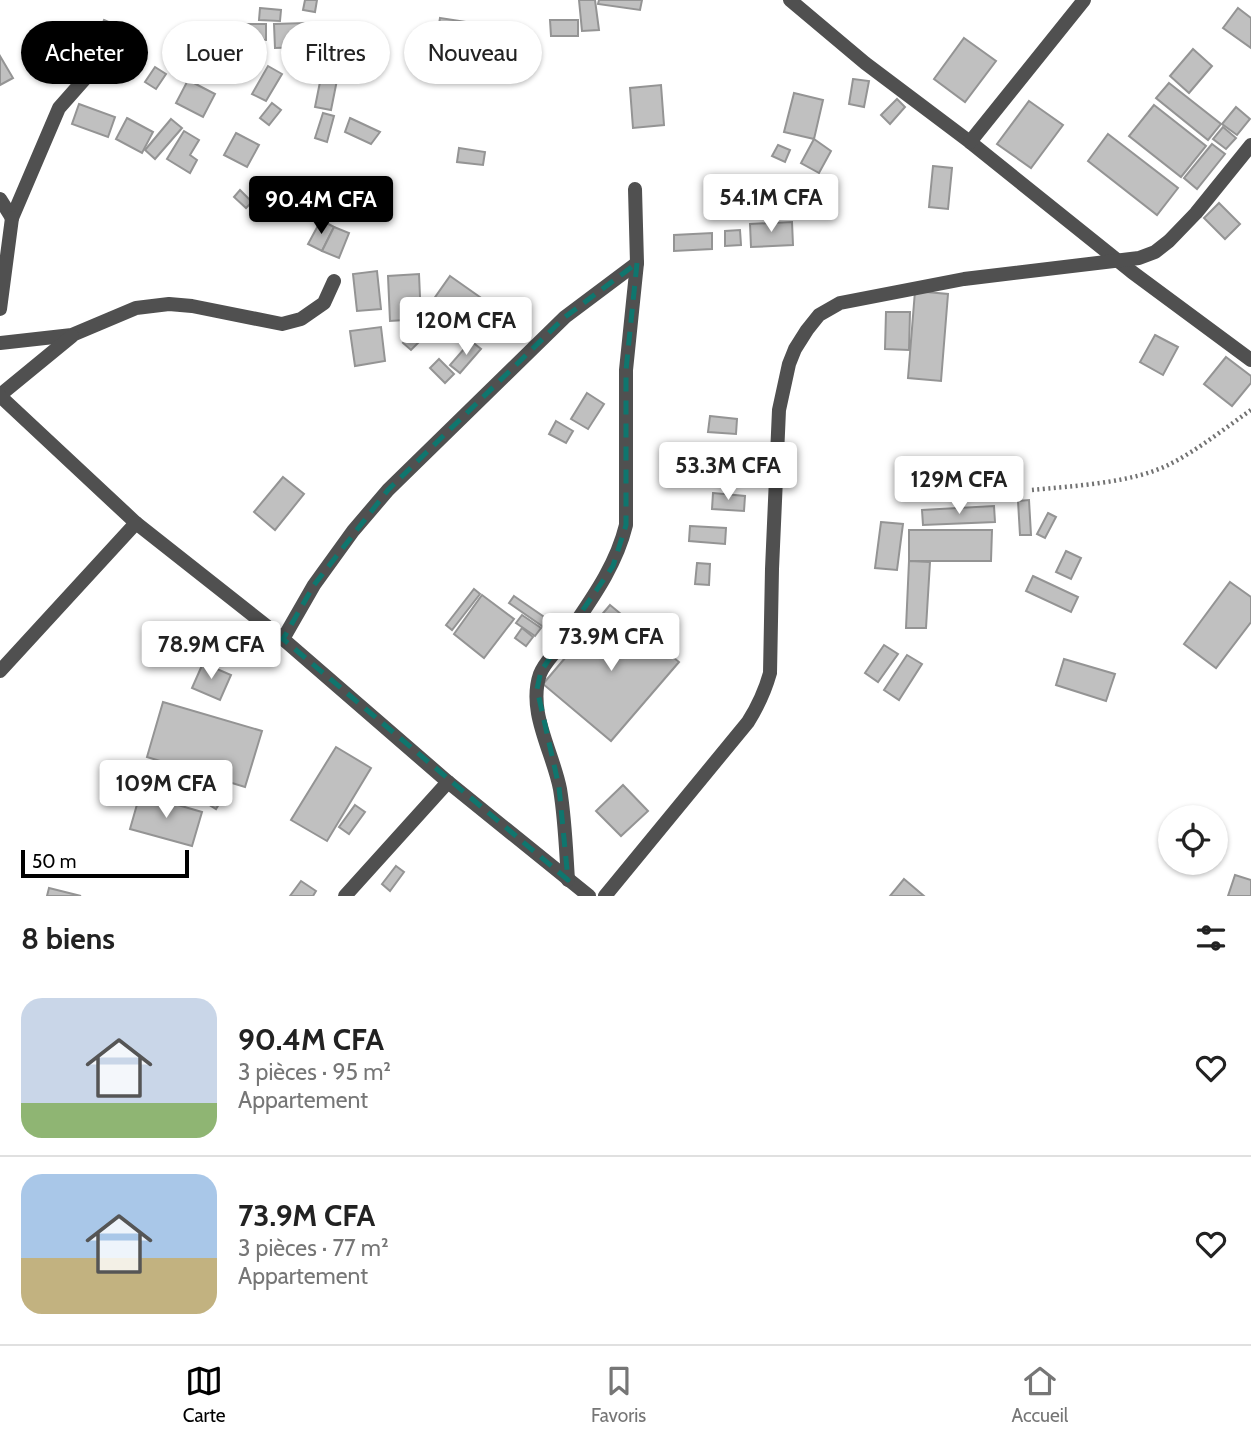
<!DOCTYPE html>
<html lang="fr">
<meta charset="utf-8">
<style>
body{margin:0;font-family:Cabin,sans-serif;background:#f2f2f2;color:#222;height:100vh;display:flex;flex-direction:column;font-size:26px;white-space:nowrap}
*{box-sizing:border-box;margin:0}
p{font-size:23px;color:#767676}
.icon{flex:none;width:38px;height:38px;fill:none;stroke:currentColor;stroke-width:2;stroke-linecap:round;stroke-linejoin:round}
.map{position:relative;height:896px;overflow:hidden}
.panel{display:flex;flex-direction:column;background:#fff;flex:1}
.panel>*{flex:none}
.hud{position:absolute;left:21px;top:21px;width:700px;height:63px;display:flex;gap:14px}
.tools{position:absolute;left:1158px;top:805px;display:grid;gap:14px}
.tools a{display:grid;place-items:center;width:70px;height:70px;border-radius:50%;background:#fff;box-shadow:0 2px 5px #0004;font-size:35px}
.scale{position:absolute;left:21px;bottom:18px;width:168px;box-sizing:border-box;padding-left:7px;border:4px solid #000;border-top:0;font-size:19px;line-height:24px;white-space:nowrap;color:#000;-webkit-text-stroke:5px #fff;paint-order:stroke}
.price{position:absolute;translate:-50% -60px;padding:0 16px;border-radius:7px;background:#fff;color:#222;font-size:23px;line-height:46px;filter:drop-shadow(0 2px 4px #0008)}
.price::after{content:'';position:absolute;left:50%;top:42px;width:21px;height:16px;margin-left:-10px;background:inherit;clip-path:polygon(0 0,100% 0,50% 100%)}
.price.current{background:#000;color:#fff}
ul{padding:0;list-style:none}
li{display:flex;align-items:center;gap:21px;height:175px;padding:0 21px}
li+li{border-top:2px solid #e0e0e0}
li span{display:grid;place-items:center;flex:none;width:196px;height:140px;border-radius:21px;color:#555}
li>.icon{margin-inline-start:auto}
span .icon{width:84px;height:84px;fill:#fffc;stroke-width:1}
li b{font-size:30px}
h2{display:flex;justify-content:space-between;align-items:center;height:84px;padding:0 21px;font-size:30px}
.tag{padding:0 24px;border-radius:32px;background:#fff;box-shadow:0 2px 5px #0004;font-size:24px;line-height:63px}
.tag.current{background:#000;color:#fff}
.tabs{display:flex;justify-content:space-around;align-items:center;height:98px;border-top:2px solid #e0e0e0;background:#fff;font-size:19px;color:#767676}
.tabs a{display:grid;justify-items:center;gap:4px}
.tabs .current{color:#000}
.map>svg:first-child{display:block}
.building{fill:#c0c0c0;stroke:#949494;stroke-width:2}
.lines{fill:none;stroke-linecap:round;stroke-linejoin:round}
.path{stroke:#727272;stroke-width:4.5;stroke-dasharray:2 3.5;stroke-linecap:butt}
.street{stroke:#505050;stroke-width:14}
.marked{fill:none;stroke:#0f766e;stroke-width:5;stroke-dasharray:14 9;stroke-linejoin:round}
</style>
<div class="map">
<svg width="1251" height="896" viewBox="0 0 1251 896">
<rect width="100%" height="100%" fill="#fff"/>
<!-- building -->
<g class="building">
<path d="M305 0H317L315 12 303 10Z"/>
<path d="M579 0H595L599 30 582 31Z"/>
<path d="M599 0H642L640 10 598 4Z"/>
<path d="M260 8 281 10 280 21 259 20Z"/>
<path d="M1238 8 1251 18V48L1223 28Z"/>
<path d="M440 18 473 23 468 59 434 54Z"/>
<path d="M104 20 129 31 115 64 90 53Z"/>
<path d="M550 20H578V36H551Z"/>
<path d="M306 23V47L275 48 274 24Z"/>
<path d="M247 24H266V40L247 39Z"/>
<path d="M35 36 70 46 65 63 31 53Z"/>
<path d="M964 38 996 61 965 102 934 79Z"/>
<path d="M1193 49 1212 66 1189 93 1170 76Z"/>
<path d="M0 56 13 78 0 85Z"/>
<path d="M268 66 282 74 266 101 252 94Z"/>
<path d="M155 67 166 74 156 89 145 82Z"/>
<path d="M321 77 337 80 331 110 315 107Z"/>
<path d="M853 79 869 81 864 107 849 104Z"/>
<path d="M188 80 215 94 203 117 176 103Z"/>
<path d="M1169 83 1221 124 1208 140 1156 98Z"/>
<path d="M661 85 664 125 633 128 630 88Z"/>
<path d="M794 93 823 100 814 139 784 132Z"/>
<path d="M897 99 905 107 890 124 881 115Z"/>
<path d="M1029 101 1063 125 1031 168 997 144Z"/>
<path d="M272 103 281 110 269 125 260 118Z"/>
<path d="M79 104 115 117 108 137 72 124Z"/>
<path d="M1154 105 1206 146 1181 177 1129 136Z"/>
<path d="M1236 107 1250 119 1237 135 1222 124Z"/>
<path d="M323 113 334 116 327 142 315 138Z"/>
<path d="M127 118 153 132 142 153 116 139Z"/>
<path d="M350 118 380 132 371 144 345 132Z"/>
<path d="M171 119 182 128 155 159 145 150Z"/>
<path d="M1223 127 1236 138 1226 149 1213 139Z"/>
<path d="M184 131 199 140 190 155 197 160 190 173 167 159Z"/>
<path d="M236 133 259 145 247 167 224 155Z"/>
<path d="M1108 134 1178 188 1157 215 1088 161Z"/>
<path d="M814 139 831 151 819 173 801 163Z"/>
<path d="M1212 144 1225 154 1197 189 1184 178Z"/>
<path d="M778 145 790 150 785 162 772 156Z"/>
<path d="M459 148 485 152 483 165 457 162Z"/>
<path d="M933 166 952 168 948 209 929 207Z"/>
<path d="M240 190 252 202 246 208 234 197Z"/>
<path d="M1219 203 1240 224 1225 239 1204 218Z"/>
<path d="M321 220 334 227 322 251 308 244Z"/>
<path d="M792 222 793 245 751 247 750 224Z"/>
<path d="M334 227 349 233 339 258 322 251Z"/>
<path d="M740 230 741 245 725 246V231Z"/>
<path d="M712 233V249L674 251V235Z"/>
<path d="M377 271 381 309 357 311 353 274Z"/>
<path d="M419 274 421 319 390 321 388 276Z"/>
<path d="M450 276 494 307 469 341 426 310Z"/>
<path d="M915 291 948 294 941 381 908 378Z"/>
<path d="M886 312H910L909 350 885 349Z"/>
<path d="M381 327 385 361 355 366 350 331Z"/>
<path d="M412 333 420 341 411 350 403 343Z"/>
<path d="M1155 335 1178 347 1163 375 1140 362Z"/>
<path d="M471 341 481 349 460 373 450 365Z"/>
<path d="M1226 357 1251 376V383L1232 406 1204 384Z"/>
<path d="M439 359 454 374 445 383 430 368Z"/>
<path d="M587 393 604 404 588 429 571 419Z"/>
<path d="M710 416 737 419 736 434 708 432Z"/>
<path d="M556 421 573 431 566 443 549 434Z"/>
<path d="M956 469 958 485 938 487 937 471Z"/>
<path d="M998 473 999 498 963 500 961 475Z"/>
<path d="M283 477 304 494 275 530 254 512Z"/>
<path d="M904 485 930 486V500H904Z"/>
<path d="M713 493 745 496 744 511 712 509Z"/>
<path d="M1029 500 1031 535H1020L1018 501Z"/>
<path d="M994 506 995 522 923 525 922 510Z"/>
<path d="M1048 513 1056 517 1045 538 1037 534Z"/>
<path d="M881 522 903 524 897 570 875 568Z"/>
<path d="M690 526 726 528 725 544 689 541Z"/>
<path d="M909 530H992L991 561H909Z"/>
<path d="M1066 551 1081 558 1071 579 1056 572Z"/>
<path d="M909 561 930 562 926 628H906Z"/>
<path d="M697 563 710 564 709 585 695 584Z"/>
<path d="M1033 576 1078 597 1071 612 1026 591Z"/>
<path d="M1230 582 1251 597V622L1216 668 1184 644Z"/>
<path d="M474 589 480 594 452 630 446 625Z"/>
<path d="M482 595 514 619 484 658 454 634Z"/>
<path d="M514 596 550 621 545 628 509 603Z"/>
<path d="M610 605 679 662 611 741 543 684Z"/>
<path d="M522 615 541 628 535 636 516 623Z"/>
<path d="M522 628 533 637 526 646 515 638Z"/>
<path d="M884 645 898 654 878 682 865 673Z"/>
<path d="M907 655 922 664 899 700 884 690Z"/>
<path d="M1064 659 1115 674 1106 701 1056 685Z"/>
<path d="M203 663 231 675 220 700 192 688Z"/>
<path d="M163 702 262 731 245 787 147 757Z"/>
<path d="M336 747 371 768 327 841 291 820Z"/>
<path d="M623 785 648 811 621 836 596 811Z"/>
<path d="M213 786 225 794 216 809 203 801Z"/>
<path d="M140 794 202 812 192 846 130 829Z"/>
<path d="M355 805 365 812 349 834 339 827Z"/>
<path d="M396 866 404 872 390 891 382 884Z"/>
<path d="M1235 875 1251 880V896H1228Z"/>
<path d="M904 879 924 896H890Z"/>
<path d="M301 881 316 891 313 896H290Z"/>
<path d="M49 888 81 896H47Z"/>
</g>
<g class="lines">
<!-- path -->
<path class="path" d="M1032 490C1072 486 1134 483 1170 464 1198 450 1225 428 1251 410"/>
<!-- street -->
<g class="street">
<path d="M790 0 865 63 970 142 1132 272 1251 360"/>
<path d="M970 142 1084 0"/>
<path d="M0 199 12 218 59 108 89 74"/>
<path d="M0 309 12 218"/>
<path d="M0 343 72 335 136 308 169 304 192 306 282 324 301 319 324 303 334 281"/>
<path d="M0 395 72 336"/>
<path d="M0 396 136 523 283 639 448 782 589 896"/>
<path d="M283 639 314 585 353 531 388 490 565 317 637 263"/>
<path d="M0 671 136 523"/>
<path d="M568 880C566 850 565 819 560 789 553 752 527 712 540 674 544 663 555 653 562 643 587 605 615 570 626 525V370L637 263 635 189"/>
<path d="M345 896 448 782"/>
<path d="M605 896 748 722C758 706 765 691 770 673L772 569 779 410 789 364 795 349 807 330 819 315 840 303 964 279 1139 258 1155 252 1169 241 1196 213 1251 145"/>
</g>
</g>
<!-- marked area -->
<path class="marked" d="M637 263 626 370V525L613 566 541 671 537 689 559 787 568 880 283 639 314 585 388 490 565 317Z"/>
</svg>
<div class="tools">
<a><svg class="icon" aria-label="locate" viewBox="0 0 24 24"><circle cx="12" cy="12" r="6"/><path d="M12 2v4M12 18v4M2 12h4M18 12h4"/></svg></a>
</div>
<div class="scale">50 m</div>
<b class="price" style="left:771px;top:234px">54.1M CFA</b>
<b class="price current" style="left:321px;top:236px">90.4M CFA</b>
<b class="price" style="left:466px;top:357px">120M CFA</b>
<b class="price" style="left:728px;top:502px">53.3M CFA</b>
<b class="price" style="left:959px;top:516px">129M CFA</b>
<b class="price" style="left:611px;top:673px">73.9M CFA</b>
<b class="price" style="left:211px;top:681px">78.9M CFA</b>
<b class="price" style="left:166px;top:820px">109M CFA</b>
<div class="hud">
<a class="tag current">Acheter</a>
<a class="tag">Louer</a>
<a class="tag">Filtres</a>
<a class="tag">Nouveau</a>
</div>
</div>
<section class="panel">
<h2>8 biens<svg class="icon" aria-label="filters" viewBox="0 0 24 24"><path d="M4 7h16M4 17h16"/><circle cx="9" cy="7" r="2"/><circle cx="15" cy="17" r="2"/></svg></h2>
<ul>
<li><span style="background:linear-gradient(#c9d6e8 75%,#8fb573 0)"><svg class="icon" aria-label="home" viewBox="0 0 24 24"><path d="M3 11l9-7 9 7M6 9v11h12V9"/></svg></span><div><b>90.4M CFA</b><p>3 pièces · 95 m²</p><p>Appartement</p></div><svg class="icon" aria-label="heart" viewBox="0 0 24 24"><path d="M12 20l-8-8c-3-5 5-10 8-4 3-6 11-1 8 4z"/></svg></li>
<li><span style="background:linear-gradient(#a9c7e8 60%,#c2b280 0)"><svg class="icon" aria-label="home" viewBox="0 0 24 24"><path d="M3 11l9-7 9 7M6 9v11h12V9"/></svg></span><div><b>73.9M CFA</b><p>3 pièces · 77 m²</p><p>Appartement</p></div><svg class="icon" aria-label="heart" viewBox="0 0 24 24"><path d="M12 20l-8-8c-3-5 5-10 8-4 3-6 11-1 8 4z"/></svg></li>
</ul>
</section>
<nav class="tabs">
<a class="current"><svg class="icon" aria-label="map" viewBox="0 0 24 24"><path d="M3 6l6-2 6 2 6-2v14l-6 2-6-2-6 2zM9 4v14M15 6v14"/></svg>Carte</a>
<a><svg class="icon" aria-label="saved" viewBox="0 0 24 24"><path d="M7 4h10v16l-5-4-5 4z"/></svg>Favoris</a>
<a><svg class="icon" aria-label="home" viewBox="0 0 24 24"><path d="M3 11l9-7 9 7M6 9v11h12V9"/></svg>Accueil</a>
</nav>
